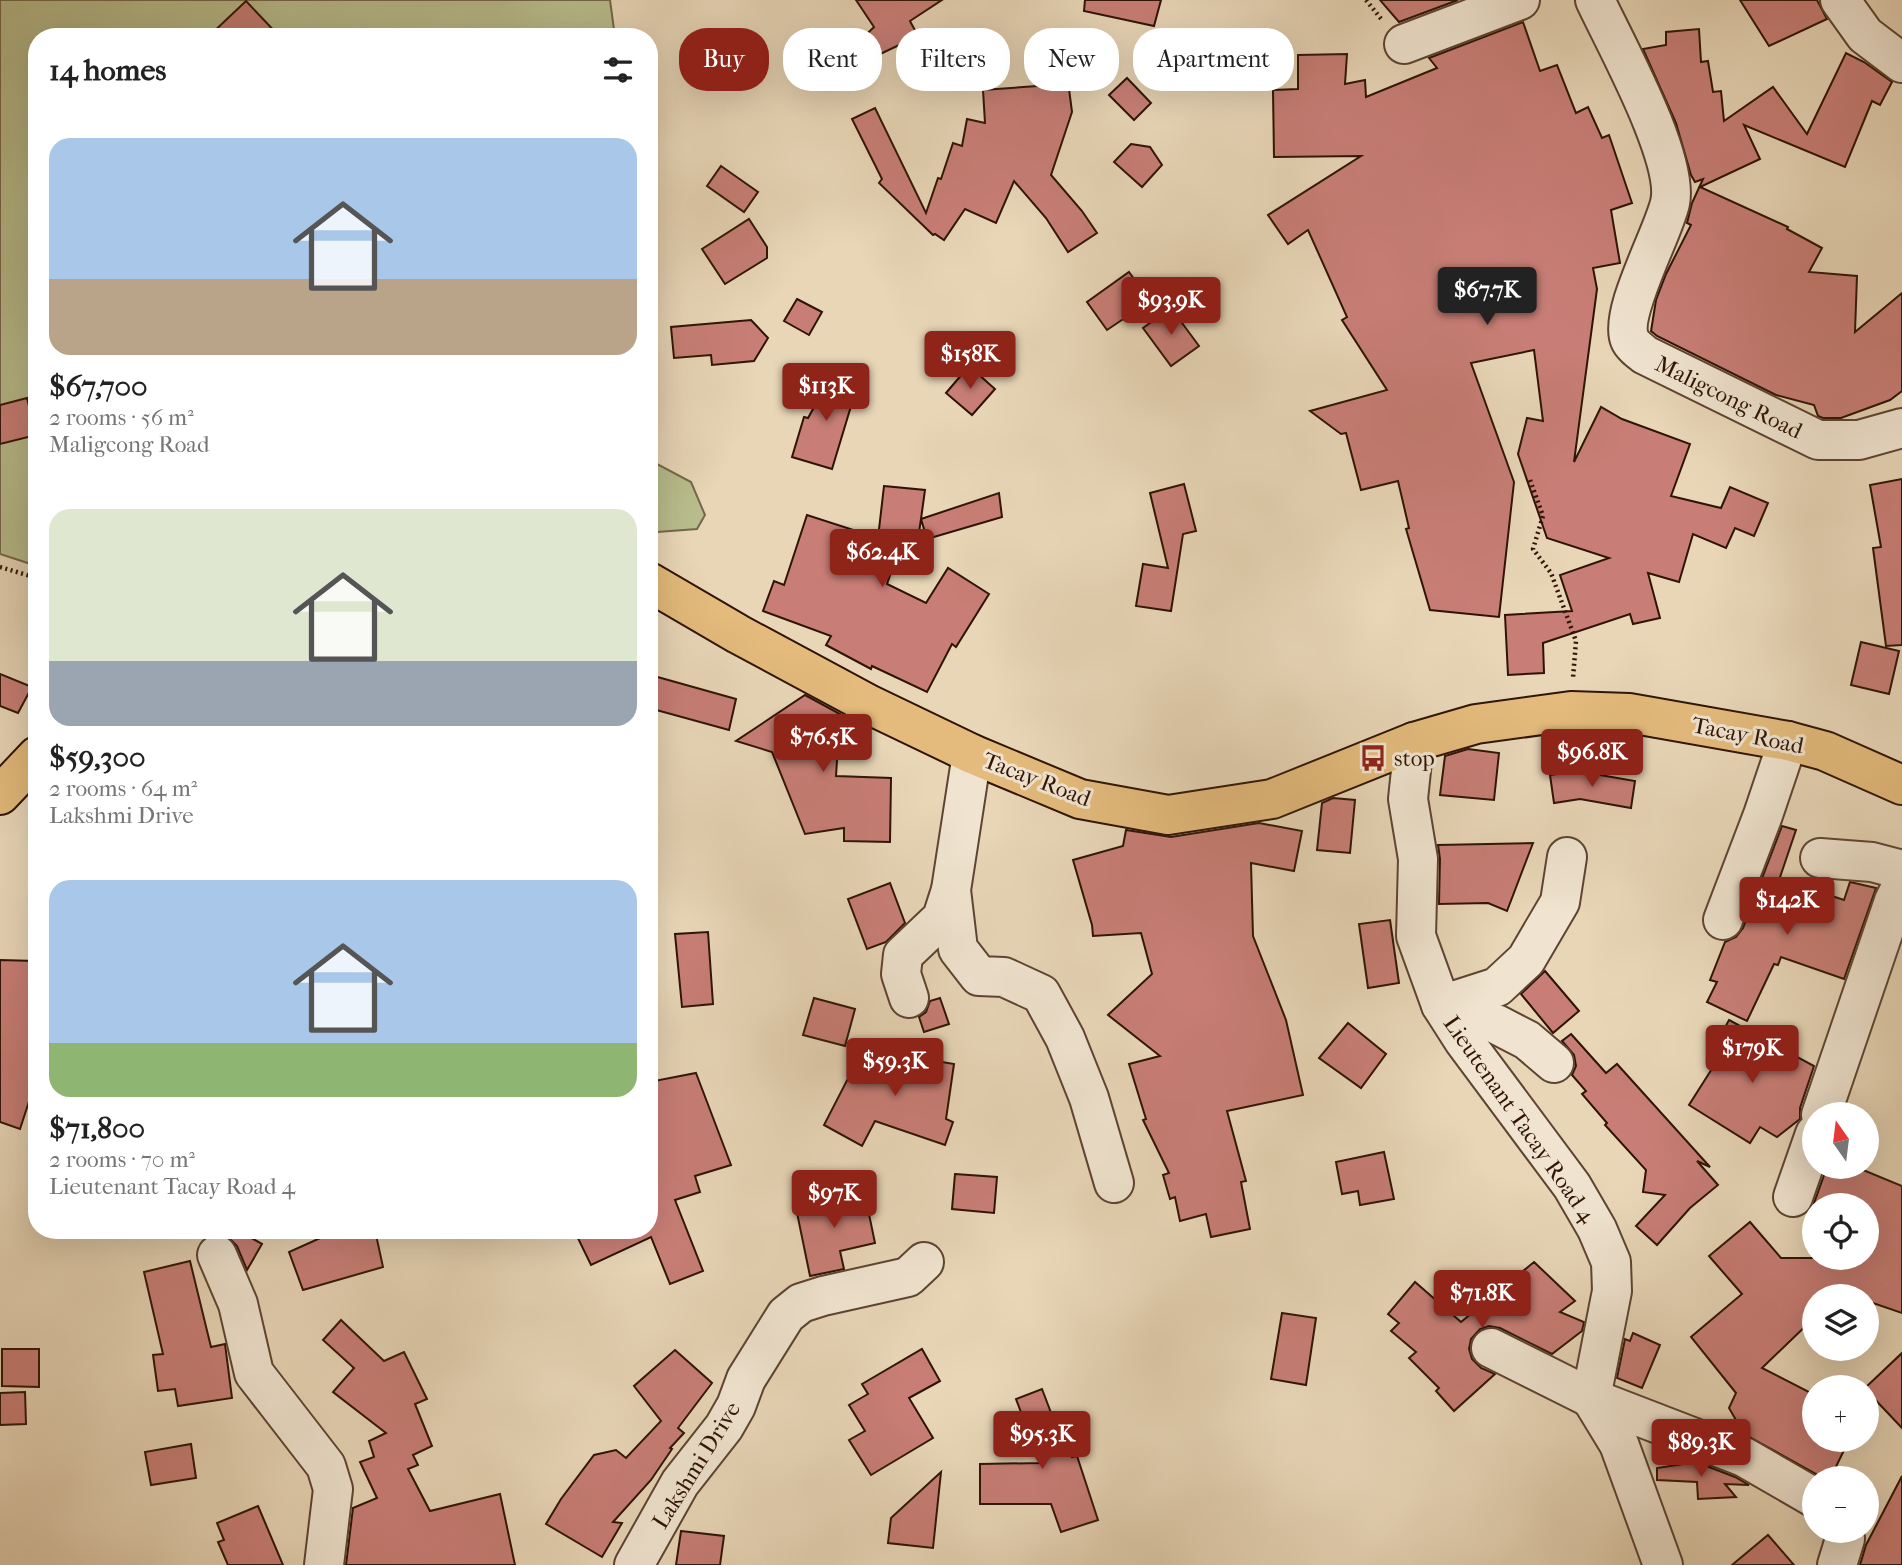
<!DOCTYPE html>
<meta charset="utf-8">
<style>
body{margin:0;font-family:"IM FELL French Canon",serif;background:#f6f6f6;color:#222;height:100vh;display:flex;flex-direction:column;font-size:26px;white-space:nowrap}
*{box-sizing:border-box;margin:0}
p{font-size:23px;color:#767676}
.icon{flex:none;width:38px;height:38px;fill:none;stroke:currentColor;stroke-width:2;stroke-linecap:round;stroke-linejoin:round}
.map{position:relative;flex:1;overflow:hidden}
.panel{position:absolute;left:28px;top:28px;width:630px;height:1211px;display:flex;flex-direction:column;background:#fff;border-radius:28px;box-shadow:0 7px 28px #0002}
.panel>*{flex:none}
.top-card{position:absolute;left:679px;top:28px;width:665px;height:63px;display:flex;gap:14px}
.needle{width:46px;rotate:346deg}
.fabs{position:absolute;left:1802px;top:1102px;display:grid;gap:14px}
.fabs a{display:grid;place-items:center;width:77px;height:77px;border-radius:50%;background:#fff;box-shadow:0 7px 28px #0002;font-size:35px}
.price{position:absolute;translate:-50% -60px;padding:0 16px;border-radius:7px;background:#8f2418;color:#fff;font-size:23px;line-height:46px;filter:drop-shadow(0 2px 4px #0008)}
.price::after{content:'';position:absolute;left:50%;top:42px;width:21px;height:16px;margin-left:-10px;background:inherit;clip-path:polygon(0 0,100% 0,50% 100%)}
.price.selected{background:#222;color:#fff}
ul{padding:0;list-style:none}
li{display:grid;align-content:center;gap:14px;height:371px;padding:0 21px}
li span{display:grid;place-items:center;height:217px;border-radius:21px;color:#555}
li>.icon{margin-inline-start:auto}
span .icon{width:126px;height:126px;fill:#fffc;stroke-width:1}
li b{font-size:30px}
h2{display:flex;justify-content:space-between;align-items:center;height:84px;padding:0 21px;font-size:30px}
.tag{padding:0 24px;border-radius:28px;background:#fff;box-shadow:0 7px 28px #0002;font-size:24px;line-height:63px}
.tag.selected{background:#8f2418;color:#fff}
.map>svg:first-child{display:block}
.green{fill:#b8bd8d;stroke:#74684a;stroke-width:2}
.building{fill:#c87e76;stroke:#2f1406;stroke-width:2}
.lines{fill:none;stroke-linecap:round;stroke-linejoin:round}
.minor-casing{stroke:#5d4432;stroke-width:42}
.major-casing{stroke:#2f1406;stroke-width:42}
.path{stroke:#2f1406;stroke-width:4.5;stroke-dasharray:2 3.5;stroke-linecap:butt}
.minor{stroke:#f0e4d0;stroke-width:38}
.major{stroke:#e4bb7c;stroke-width:38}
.labels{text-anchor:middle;stroke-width:6;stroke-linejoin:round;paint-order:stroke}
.street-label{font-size:23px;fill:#2f1406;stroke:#f0e4d0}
.poi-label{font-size:23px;fill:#2f1406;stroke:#f0e4d0;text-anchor:start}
</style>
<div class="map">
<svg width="1902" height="1565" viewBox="0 0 1902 1565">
<rect width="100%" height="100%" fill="#e8d6b7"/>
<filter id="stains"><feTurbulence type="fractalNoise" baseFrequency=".00286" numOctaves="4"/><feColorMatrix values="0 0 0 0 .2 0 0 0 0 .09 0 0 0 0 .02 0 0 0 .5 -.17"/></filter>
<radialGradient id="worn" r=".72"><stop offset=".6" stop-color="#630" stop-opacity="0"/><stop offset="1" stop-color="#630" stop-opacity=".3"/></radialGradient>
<!-- green -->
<g class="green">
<path d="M0 0H610L615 37H37V566L0 554Z"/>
<path d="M649 456 655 463 691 482 705 515 697 529 657 532 649 529Z"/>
</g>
<!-- building -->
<g class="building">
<path d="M856 0H942L910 21 918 36 826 80 823 76 874 27Z"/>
<path d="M1085 0H1161L1154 26 1084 11Z"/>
<path d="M1380 0H1458L1399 22Z"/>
<path d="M1740 0H1817L1827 19 1769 46Z"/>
<path d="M246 1 280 37H208Z"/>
<path d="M1523 22 1540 71 1557 65 1576 113 1588 107 1602 138 1609 135 1632 203 1611 210 1620 263 1593 268 1597 289 1574 462 1601 407 1622 419 1690 444 1671 496 1721 508 1730 487 1768 503 1754 536 1735 528 1726 548 1693 534 1679 582 1648 573 1660 618 1633 624 1630 614 1543 643 1544 673 1508 675 1505 615 1572 611 1560 575 1609 558 1547 538 1518 454 1527 418 1543 421 1534 350 1471 363 1514 482 1499 617 1430 610 1406 529 1409 528 1398 481 1361 490 1346 433 1341 434 1310 411 1387 390 1342 320 1347 317 1308 230 1288 244 1268 215 1361 156 1274 157 1273 90 1298 89V55L1347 54 1345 84 1365 80 1366 97 1437 68 1429 58Z"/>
<path d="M1699 29 1701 62 1708 61 1713 92 1721 91 1724 121 1773 87 1807 134 1846 53 1864 62 1892 82 1880 105 1872 101 1845 167 1744 125 1760 159 1700 187 1788 227 1787 229 1822 248 1809 272 1857 276 1855 332 1902 293V391L1890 400 1841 418H1823L1818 416 1814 405 1776 395 1657 336 1651 331 1656 300 1666 274 1691 225 1687 223 1692 203 1703 179 1695 182 1691 175 1676 123 1643 49 1666 45V32Z"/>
<path d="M1127 78 1151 103 1134 120 1109 95Z"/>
<path d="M1057 81H1068L1072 112 1051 175 1082 211 1097 233 1068 252 1046 218 1014 181 996 223 965 209 944 240 935 234 933 235 879 183 882 179 852 119 875 108 926 213 938 178 941 179 953 143 962 146 967 119 985 123 983 90 1037 86 1036 83Z"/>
<path d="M1131 144 1150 147 1162 165 1142 187 1114 162Z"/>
<path d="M721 166 758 192 744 212 707 186Z"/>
<path d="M749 219 767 247V258L725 284 702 249Z"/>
<path d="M1129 272 1150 301 1107 330 1087 302Z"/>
<path d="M797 299 822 312 809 335 784 321Z"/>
<path d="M1171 308 1199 346 1171 366 1143 328Z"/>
<path d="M751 320 768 338 754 361 712 365 711 355 674 358 671 327Z"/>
<path d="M969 366 995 389 972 415 946 393Z"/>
<path d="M834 371 858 383 832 469 792 457 804 417 808 418Z"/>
<path d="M27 398 36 435 0 444V405Z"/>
<path d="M1902 479V645L1886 646 1873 548 1881 547 1870 485Z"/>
<path d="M1184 484 1196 531 1183 534 1171 611 1136 606 1143 564 1168 568 1150 493Z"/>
<path d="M884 486 925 490 921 519 999 493 1002 517 927 539 921 519 918 539 903 538 887 584 926 603 948 568 989 594 956 647 952 644 927 692 872 666 871 669 826 645 831 636 763 611 774 581 784 585 807 515 878 538Z"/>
<path d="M1861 642 1899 651 1889 694 1851 685Z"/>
<path d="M0 674 32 687 18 713 0 706Z"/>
<path d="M654 676 736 699 729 730 649 708V693Z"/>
<path d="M805 695 840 714 836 776 891 778 890 842 844 841V828L805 834 772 752 736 741Z"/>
<path d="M1468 749 1499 753 1494 800 1440 795 1445 756Z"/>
<path d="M1577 771 1635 781 1631 808 1580 799 1554 803 1550 775Z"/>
<path d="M1333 798 1355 800 1350 853 1317 850 1322 803Z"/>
<path d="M1259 823 1302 831 1294 871 1251 863 1253 936 1286 1020 1303 1095 1227 1111 1246 1181 1241 1182 1250 1229 1211 1237 1206 1214 1180 1221 1175 1197 1170 1199 1163 1175 1169 1173 1143 1120 1146 1119 1129 1064 1160 1056 1108 1015 1152 974 1141 933 1093 936 1092 925 1073 860 1123 846 1126 830 1171 837Z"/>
<path d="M1782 826 1796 830 1774 895 1822 913 1829 895 1844 900 1850 882 1876 888 1844 979 1781 957 1778 965 1774 964 1747 1021 1707 1002 1717 982 1710 980 1725 942 1736 937 1743 928Z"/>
<path d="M1533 843 1507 911 1488 903 1439 904 1440 859 1438 845Z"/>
<path d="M890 883 905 923 886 942 867 949 848 899Z"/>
<path d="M1390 920 1399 983 1368 988 1359 924Z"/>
<path d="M708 932 713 1004 682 1007 675 934Z"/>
<path d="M0 960 36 961 37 1077 20 1129 0 1122Z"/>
<path d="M1545 971 1579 1011 1553 1033 1521 994Z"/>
<path d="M814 998 855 1009 845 1046 803 1035Z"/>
<path d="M940 998 949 1024 924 1032 919 1017 926 1012 930 1001Z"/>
<path d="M1729 1020 1814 1066 1800 1108V1119L1777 1137 1760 1127 1750 1143 1689 1105 1715 1064 1707 1060Z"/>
<path d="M1348 1023 1386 1054 1361 1088 1319 1058Z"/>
<path d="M1571 1034 1606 1073 1617 1064 1710 1167 1697 1161 1718 1185 1690 1208 1657 1245 1636 1226 1665 1195 1643 1192 1646 1170 1605 1125 1607 1123 1582 1094 1586 1091 1572 1075 1576 1066 1574 1055 1562 1041Z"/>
<path d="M878 1051 954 1064 946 1119 953 1122 945 1145 875 1121 862 1146 824 1125 859 1057Z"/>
<path d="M696 1073 731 1165 695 1176 700 1192 675 1200 703 1271 670 1284 651 1237 591 1265 574 1230H649V1138L652 1140 649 1122V1084H653L654 1081Z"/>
<path d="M1384 1152 1394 1199 1360 1205 1358 1191 1342 1194 1336 1162Z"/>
<path d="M1827 1167H1856L1902 1186V1313L1867 1301V1297H1839L1837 1295 1835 1297H1815V1317L1762 1368 1815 1395V1440H1849L1830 1479H1825L1744 1434 1729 1408 1736 1393 1691 1337 1742 1294 1709 1256 1750 1222 1781 1258H1867V1206H1813Z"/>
<path d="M955 1174 997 1177 994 1213 952 1209Z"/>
<path d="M864 1190 875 1243 840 1251 844 1269 810 1276 796 1208Z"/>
<path d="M232 1230H237L262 1244 247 1270 237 1246 228 1237Z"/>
<path d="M338 1230H375L383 1267 303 1290 289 1252Z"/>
<path d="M190 1261 211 1347 225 1344 232 1398 178 1406 175 1389 158 1391 153 1355 163 1354 144 1272Z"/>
<path d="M1534 1262 1575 1301 1560 1312 1584 1322 1582 1331 1552 1354 1500 1328 1489 1326 1480 1329 1471 1339 1469 1349 1472 1359 1481 1368 1495 1374 1454 1411 1436 1391 1439 1388 1409 1358 1416 1352 1391 1331 1399 1323 1388 1314 1415 1282 1461 1322Z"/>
<path d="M1282 1313 1316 1318 1306 1385 1271 1379Z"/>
<path d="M341 1320 384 1361 404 1352 427 1399 415 1404 432 1446 413 1455 418 1465 408 1469 430 1511 500 1494 515 1565H346L353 1508 377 1498 360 1462 374 1457 369 1441 386 1433 333 1392 354 1368 323 1340Z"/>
<path d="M1633 1333 1660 1345 1642 1388 1617 1378 1625 1339 1630 1341Z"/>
<path d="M2 1349H39V1387L2 1386Z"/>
<path d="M922 1349 940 1381 909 1398 933 1438 871 1475 849 1440 865 1431 849 1405 868 1394 862 1384Z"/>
<path d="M675 1350 712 1383 678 1428 684 1433 670 1448 672 1449 651 1480 613 1522 622 1523 602 1557 546 1524 561 1499 594 1455 616 1450 626 1458 661 1421 634 1386Z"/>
<path d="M1902 1353V1428L1867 1391V1388H1865Z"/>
<path d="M1042 1389 1053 1418 1058 1416 1072 1457 1077 1456 1098 1520 1061 1532 1051 1504H980V1464L1040 1463 1016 1399Z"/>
<path d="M25 1392 26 1424 0 1425V1393Z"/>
<path d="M191 1444 196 1478 151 1485 145 1452Z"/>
<path d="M1696 1462 1735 1477 1749 1485 1725 1484 1736 1497 1698 1499 1697 1482 1657 1480V1468Z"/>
<path d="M941 1472 933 1548 888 1543 891 1518Z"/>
<path d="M1902 1476V1565H1860L1866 1545Z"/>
<path d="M258 1506 283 1565H228L218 1542 224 1540 217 1523Z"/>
<path d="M681 1531 724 1536 720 1565H676Z"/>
<path d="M1768 1535 1794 1565H1732Z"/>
</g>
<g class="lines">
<defs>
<g id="minor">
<path d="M1595 0C1615 43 1680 159 1670 203 1663 234 1618 314 1630 340 1632 345 1640 351 1645 355L1818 440H1859L1902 428"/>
<path d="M1840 0 1865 35 1902 63"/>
<path d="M1404 44 1520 0"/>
<path d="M1414 742 1408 799 1418 859 1416 936 1441 1005 1464 1041 1572 1186 1597 1229 1611 1262 1612 1291 1591 1398 1619 1444 1663 1565"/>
<path d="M972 754 951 890 958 949 979 976 1004 977 1041 994 1065 1038 1089 1098 1114 1183"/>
<path d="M1820 858 1872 862 1902 870"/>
<path d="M1723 920 1763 815 1788 741"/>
<path d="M909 998 901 974 903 955 942 918 951 890"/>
<path d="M1466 998 1481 1019 1496 1024 1527 1040 1554 1063"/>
<path d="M1441 1005 1497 987 1526 960 1560 902 1567 857"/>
<path d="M1821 1115 1894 901 1902 885"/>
<path d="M1793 1197 1815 1134"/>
<path d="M217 1255 238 1304 254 1373 326 1466 333 1489 324 1565"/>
<path d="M1491 1348 1591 1398 1744 1457 1815 1498"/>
<path d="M634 1565 680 1483 724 1427 736 1406 746 1379 786 1315 801 1303 823 1296 908 1277 924 1262"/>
<path d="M1837 1565 1845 1539 1844 1531"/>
</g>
<g id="major">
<path d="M649 582 738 634 870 705 972 754 1080 799 1168 815 1272 799 1414 742 1476 724 1571 711 1629 713 1788 741 1825 751 1902 785"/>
<path d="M0 795 37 756"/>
</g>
</defs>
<!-- minor casing -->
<use href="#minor" class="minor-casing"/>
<!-- major casing -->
<use href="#major" class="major-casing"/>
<!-- path -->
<g class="path">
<path d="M1366 0 1382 20"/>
<path d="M1530 480 1543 516 1533 549 1551 573 1576 641 1573 678"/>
<path d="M0 567 37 578"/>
</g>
<!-- minor -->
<use href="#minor" class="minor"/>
<!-- major -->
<use href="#major" class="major"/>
</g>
<!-- icons -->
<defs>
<symbol id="bus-bare" viewBox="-9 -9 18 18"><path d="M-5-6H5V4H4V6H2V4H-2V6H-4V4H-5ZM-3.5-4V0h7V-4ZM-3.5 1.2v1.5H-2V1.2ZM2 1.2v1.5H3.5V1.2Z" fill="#8f2418" stroke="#f0e4d0" stroke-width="2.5" paint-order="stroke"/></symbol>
</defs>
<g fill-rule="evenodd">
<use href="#bus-bare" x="1354" y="739" width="38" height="38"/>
</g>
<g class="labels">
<!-- street labels -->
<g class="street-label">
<text transform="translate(1729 397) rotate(26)" y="8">Maligcong Road</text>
<text transform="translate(1748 735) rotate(11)" y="8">Tacay Road</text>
<text transform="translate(1037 779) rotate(21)" y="8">Tacay Road</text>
<text transform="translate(1520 1119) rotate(55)" y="8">Lieutenant Tacay Road 4</text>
<text transform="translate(696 1465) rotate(-58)" y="8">Lakshmi Drive</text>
</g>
<!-- poi labels -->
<g class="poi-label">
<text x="1394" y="766">stop</text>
</g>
</g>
<rect width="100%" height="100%" filter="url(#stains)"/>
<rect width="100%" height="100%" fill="url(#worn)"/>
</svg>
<div class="fabs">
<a><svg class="needle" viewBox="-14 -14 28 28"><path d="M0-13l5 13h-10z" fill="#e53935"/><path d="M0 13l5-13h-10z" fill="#767676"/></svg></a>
<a><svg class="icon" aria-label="locate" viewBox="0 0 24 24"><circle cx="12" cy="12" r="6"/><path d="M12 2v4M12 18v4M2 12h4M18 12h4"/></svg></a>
<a><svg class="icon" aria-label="layers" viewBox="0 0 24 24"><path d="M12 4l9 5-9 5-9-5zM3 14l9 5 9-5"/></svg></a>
<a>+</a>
<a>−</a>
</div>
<b class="price selected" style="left:1487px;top:327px">$67.7K</b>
<b class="price" style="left:1171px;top:337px">$93.9K</b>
<b class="price" style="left:970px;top:391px">$158K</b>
<b class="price" style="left:826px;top:423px">$113K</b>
<b class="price" style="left:882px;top:589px">$62.4K</b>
<b class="price" style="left:823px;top:774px">$76.5K</b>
<b class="price" style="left:1592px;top:789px">$96.8K</b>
<b class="price" style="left:1787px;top:937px">$142K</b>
<b class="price" style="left:1752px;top:1085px">$179K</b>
<b class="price" style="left:895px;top:1098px">$59.3K</b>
<b class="price" style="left:834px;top:1230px">$97K</b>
<b class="price" style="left:1482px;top:1330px">$71.8K</b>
<b class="price" style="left:1042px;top:1471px">$95.3K</b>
<b class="price" style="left:1701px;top:1479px">$89.3K</b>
<div class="top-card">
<a class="tag selected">Buy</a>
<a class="tag">Rent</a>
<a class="tag">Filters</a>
<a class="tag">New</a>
<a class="tag">Apartment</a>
</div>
<section class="panel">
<h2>14 homes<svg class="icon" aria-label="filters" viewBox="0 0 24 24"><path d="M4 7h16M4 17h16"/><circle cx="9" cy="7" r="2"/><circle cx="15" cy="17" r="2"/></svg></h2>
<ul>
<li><span style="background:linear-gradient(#a9c7e8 65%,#b9a48a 0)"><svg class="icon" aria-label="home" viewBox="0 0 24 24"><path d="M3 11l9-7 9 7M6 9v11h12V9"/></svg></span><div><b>$67,700</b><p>2 rooms · 56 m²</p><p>Maligcong Road</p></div></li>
<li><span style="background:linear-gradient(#dfe7d0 70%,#9aa5b1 0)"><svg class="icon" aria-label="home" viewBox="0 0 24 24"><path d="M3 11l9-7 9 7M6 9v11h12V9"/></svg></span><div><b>$59,300</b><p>2 rooms · 64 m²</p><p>Lakshmi Drive</p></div></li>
<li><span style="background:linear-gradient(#a9c7e8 75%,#8fb573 0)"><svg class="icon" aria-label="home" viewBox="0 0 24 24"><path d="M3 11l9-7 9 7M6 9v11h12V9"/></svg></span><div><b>$71,800</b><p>2 rooms · 70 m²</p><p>Lieutenant Tacay Road 4</p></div></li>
</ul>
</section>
</div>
